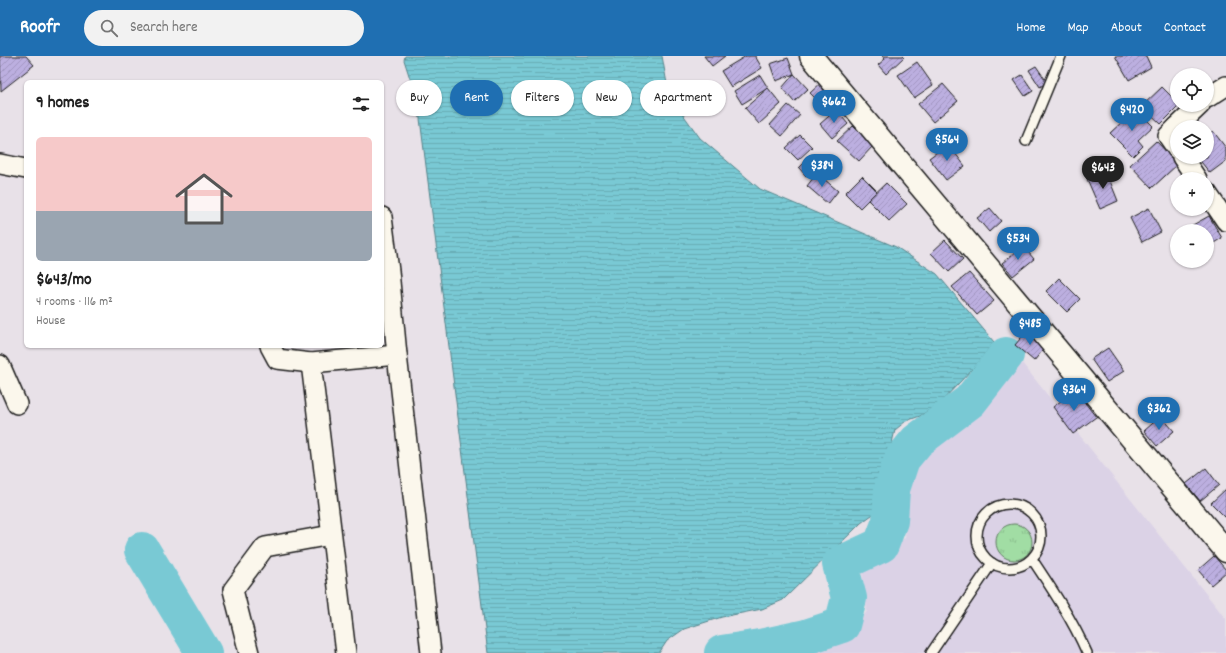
<!DOCTYPE html>
<meta charset="utf-8">
<style>
body{margin:0;font-family:Dekko,sans-serif;background:#f2f2f2;color:#222;height:100vh;display:flex;flex-direction:column;font-size:15px;white-space:nowrap}
*{box-sizing:border-box;margin:0}
p{font-size:13px;color:#767676}
.icon{flex:none;width:22px;height:22px;fill:none;stroke:currentColor;stroke-width:2;stroke-linecap:round;stroke-linejoin:round}
.map{position:relative;flex:1;overflow:hidden}
.sheet{position:absolute;left:24px;top:24px;width:360px;height:268px;display:flex;flex-direction:column;background:#fff;border-radius:6px;box-shadow:0 1px 3px #0004}
.sheet>*{flex:none}
.banner{position:absolute;left:396px;top:24px;width:380px;height:36px;display:flex;gap:8px}
.tools{position:absolute;left:1170px;top:12px;display:grid;gap:8px}
.tools a{display:grid;place-items:center;width:44px;height:44px;border-radius:50%;background:#fff;box-shadow:0 1px 3px #0004;font-size:20px}
.price{position:absolute;translate:-50% -34px;padding:0 9px;border-radius:14px;background:#1f6fb2;color:#fff;font-size:13px;line-height:26px;filter:drop-shadow(0 1px 2px #0008)}
.price::after{content:'';position:absolute;left:50%;top:24px;width:12px;height:9px;margin-left:-6px;background:inherit;clip-path:polygon(0 0,100% 0,50% 100%)}
.price.active{background:#222;color:#fff}
ul{padding:0;list-style:none}
li{display:grid;align-content:center;gap:8px;height:212px;padding:0 12px}
li+li{border-top:1px solid #e0e0e0}
li span{display:grid;place-items:center;height:124px;border-radius:6px;color:#555}
li>.icon{margin-inline-start:auto}
span .icon{width:72px;height:72px;fill:#fffc;stroke-width:1}
li b{font-size:17px}
h2{display:flex;justify-content:space-between;align-items:center;height:48px;padding:0 12px;font-size:17px}
.tag{padding:0 14px;border-radius:18px;background:#fff;box-shadow:0 1px 3px #0004;font-size:14px;line-height:36px}
.tag.active{background:#1f6fb2;color:#fff}
header{display:flex;align-items:center;gap:24px;box-sizing:border-box;height:56px;padding:0 20px;background:#1f6fb2;color:#fff}
header strong{font-size:19px}
nav{display:flex;gap:22px;margin-inline-start:auto;font-size:14px}
.search{width:280px;height:36px;background:#f2f2f2;display:flex;align-items:center;gap:10px;box-sizing:border-box;padding:0 14px;border-radius:22px;color:#767676;font-size:15px}
.map>svg:first-child{display:block}
.built{fill:#dbd2e6}
.grass{fill:url(#grass-tufts);stroke:#5e7c60}
.water{fill:url(#water-rules);stroke:#54848a}
.lines{fill:none;stroke-linecap:round;stroke-linejoin:round}
.river{stroke:#79c9d4;stroke-width:36}
.building{fill:url(#building-hatch);stroke:#1c1c1c}
.service-casing{stroke:#1c1c1c;stroke-width:12}
.minor-casing{stroke:#1c1c1c;stroke-width:22}
.tertiary-casing{stroke:#1c1c1c;stroke-width:25}
.service{stroke:#fbf7ec;stroke-width:9}
.minor{stroke:#fbf7ec;stroke-width:19}
.tertiary{stroke:#fbf7ec;stroke-width:22}
</style>
<header>
<strong>Roofr</strong>
<div class="search"><svg class="icon" aria-label="search" viewBox="0 0 24 24"><circle cx="10" cy="10" r="6"/><path d="M15 15l6 6"/></svg>Search here</div>
<nav><a>Home</a><a>Map</a><a>About</a><a>Contact</a></nav>
</header>
<div class="map">
<svg width="1226" height="597" viewBox="0 0 1226 597">
<defs>
<pattern id="grass-tufts" width="24" height="20" patternUnits="userSpaceOnUse"><rect width="24" height="20" fill="#a1dda4"/><path d="M3 7l-1-3M5 7V3M7 7l1-3M15 17l-1-3M17 17v-4M19 17l1-3" fill="none" stroke="#8abd8d"/></pattern>
<pattern id="water-rules" width="6" height="5" patternUnits="userSpaceOnUse"><rect width="6" height="5" fill="#79c9d4"/><path d="M0 2.5h6" fill="none" stroke="#68acb5"/></pattern>
<pattern id="building-hatch" width="6" height="6" patternUnits="userSpaceOnUse"><rect width="6" height="6" fill="#bcafe0"/><path d="M-1 1l2-2M0 6l6-6M5 7l2-2" fill="none" stroke="#a196c0"/></pattern>
</defs>
<rect width="100%" height="100%" fill="#e8e1e8"/>
<filter id="ink" filterUnits="userSpaceOnUse"><feTurbulence type="fractalNoise" baseFrequency=".025" numOctaves="2"/><feDisplacementMap in="SourceGraphic" scale="8" xChannelSelector="R" yChannelSelector="G"/><feConvolveMatrix kernelMatrix="1 2 1 2 8 2 1 2 1" color-interpolation-filters="sRGB"/></filter>
<g filter="url(#ink)">
<!-- built -->
<path class="built" d="M1014 297 1226 563V597H789L845 587 867 555 861 508 905 482 910 413 965 363Z"/>
<!-- grass -->
<circle class="grass" cx="1014" cy="486" r="18"/>
<!-- water -->
<path class="water" d="M405 0H662L669 39 700 82 760 133 896 191 937 218 994 286 976 309 940 347 920 360 906 365 895 374 876 456 861 467 783 544 762 553 722 561 684 573 667 585 659 597H488L418 47 404 4Z"/>
<g class="lines">
<!-- river -->
<g class="river">
<path d="M142 494 204 597"/>
<path d="M722 597 760 591 806 581 842 569 849 542 840 508 881 489 890 465 892 433 902 403 917 385 970 345 1006 299"/>
</g>
</g>
<!-- building -->
<g class="building">
<path d="M0 0H26L34 9 1 35Z"/>
<path d="M704 0H725L712 10Z"/>
<path d="M746 0H755L762 12 731 31 721 15Z"/>
<path d="M882 0H903L904 1 886 18 878 9 885 3Z"/>
<path d="M1115 0H1146L1151 11 1129 24Z"/>
<path d="M788 2 794 18 776 25 770 8Z"/>
<path d="M917 6 933 29 914 42 898 19Z"/>
<path d="M1036 10 1047 26 1040 31 1029 14Z"/>
<path d="M794 18 808 33 794 46 782 32Z"/>
<path d="M760 19 768 32 742 48 734 35Z"/>
<path d="M1022 19 1033 35 1025 40 1014 24Z"/>
<path d="M823 25 840 43 828 55 810 37Z"/>
<path d="M943 28 958 45 933 66 918 48Z"/>
<path d="M1162 31 1177 46V49H1180L1161 68 1142 50Z"/>
<path d="M768 32 781 48 759 68 745 52Z"/>
<path d="M788 49 800 59 782 80 770 69Z"/>
<path d="M1136 53 1153 70 1138 84 1143 90 1133 100 1110 77Z"/>
<path d="M836 54 848 68 832 82 820 68Z"/>
<path d="M853 70 873 90 859 105 837 85Z"/>
<path d="M1213 75 1226 92V105L1210 117 1197 101H1207V79Z"/>
<path d="M800 79 812 91 798 104 786 92Z"/>
<path d="M1156 85 1178 108 1152 132 1130 109Z"/>
<path d="M948 88 965 110 946 124 929 102Z"/>
<path d="M812 99 820 107 806 120 799 112Z"/>
<path d="M1106 115 1118 145 1100 153 1087 123Z"/>
<path d="M817 117 838 135 828 148 807 130Z"/>
<path d="M862 120 877 135 860 152 845 137Z"/>
<path d="M886 127 907 148 889 165 868 144Z"/>
<path d="M990 152 1001 165 989 176 977 162Z"/>
<path d="M1149 152 1161 176 1142 186 1130 162Z"/>
<path d="M1209 160 1222 182 1207 191V175H1182Z"/>
<path d="M945 184 963 203 949 216 931 197Z"/>
<path d="M1023 190 1034 203 1013 220 1002 207Z"/>
<path d="M969 217 994 245 977 259 952 231Z"/>
<path d="M1059 222 1080 243 1067 256 1046 235Z"/>
<path d="M1026 276 1045 291 1034 305 1015 289Z"/>
<path d="M1108 292 1124 315 1107 326 1091 303Z"/>
<path d="M1075 334 1096 361 1073 378 1053 351Z"/>
<path d="M1161 360 1174 375 1157 390 1144 375Z"/>
<path d="M1206 412 1219 429 1200 445 1186 428Z"/>
<path d="M1226 433V461H1225L1211 447Z"/>
<path d="M1214 500 1226 514V516L1211 529 1198 514Z"/>
</g>
<g class="lines">
<defs>
<g id="service">
<path d="M1026 85 1061 0"/>
<circle cx="1009" cy="480" r="32"/>
<path d="M1032 503C1052 533 1072 563 1087 597"/>
<path d="M931 597 992 507"/>
</g>
<g id="minor">
<path d="M1207 42 1226 30"/>
<path d="M1177 71 1200 49"/>
<path d="M1177 71 1168 80 1177 93"/>
<path d="M1182 101 1197 123"/>
<path d="M0 108 26 113"/>
<path d="M1207 137 1226 165"/>
<path d="M382 161 389 215 397 299 431 597"/>
<path d="M270 290 277 303 311 307 397 299"/>
<path d="M311 307 346 597"/>
<path d="M0 309 17 348"/>
<path d="M249 597 233 534 265 491 331 479"/>
</g>
<path id="tertiary" d="M811 0 1226 495"/>
</defs>
<!-- service casing -->
<use href="#service" class="service-casing"/>
<!-- minor casing -->
<use href="#minor" class="minor-casing"/>
<!-- tertiary casing -->
<use href="#tertiary" class="tertiary-casing"/>
<!-- service -->
<use href="#service" class="service"/>
<!-- minor -->
<use href="#minor" class="minor"/>
<!-- tertiary -->
<use href="#tertiary" class="tertiary"/>
</g>
</g>
</svg>
<div class="tools">
<a><svg class="icon" aria-label="locate" viewBox="0 0 24 24"><circle cx="12" cy="12" r="6"/><path d="M12 2v4M12 18v4M2 12h4M18 12h4"/></svg></a>
<a><svg class="icon" aria-label="layers" viewBox="0 0 24 24"><path d="M12 4l9 5-9 5-9-5zM3 14l9 5 9-5"/></svg></a>
<a>+</a>
<a>−</a>
</div>
<b class="price" style="left:834px;top:68px">$662</b>
<b class="price" style="left:1132px;top:76px">$420</b>
<b class="price" style="left:947px;top:106px">$564</b>
<b class="price" style="left:822px;top:132px">$384</b>
<b class="price active" style="left:1103px;top:134px">$643</b>
<b class="price" style="left:1018px;top:205px">$534</b>
<b class="price" style="left:1030px;top:290px">$485</b>
<b class="price" style="left:1074px;top:356px">$364</b>
<b class="price" style="left:1159px;top:375px">$362</b>
<div class="banner">
<a class="tag">Buy</a>
<a class="tag active">Rent</a>
<a class="tag">Filters</a>
<a class="tag">New</a>
<a class="tag">Apartment</a>
</div>
<section class="sheet">
<h2>9 homes<svg class="icon" aria-label="filters" viewBox="0 0 24 24"><path d="M4 7h16M4 17h16"/><circle cx="9" cy="7" r="2"/><circle cx="15" cy="17" r="2"/></svg></h2>
<ul>
<li><span style="background:linear-gradient(#f6c9c9 60%,#9aa5b1 0)"><svg class="icon" aria-label="home" viewBox="0 0 24 24"><path d="M3 11l9-7 9 7M6 9v11h12V9"/></svg></span><div><b>$643/mo</b><p>4 rooms · 116 m²</p><p>House</p></div></li>
</ul>
</section>
</div>
